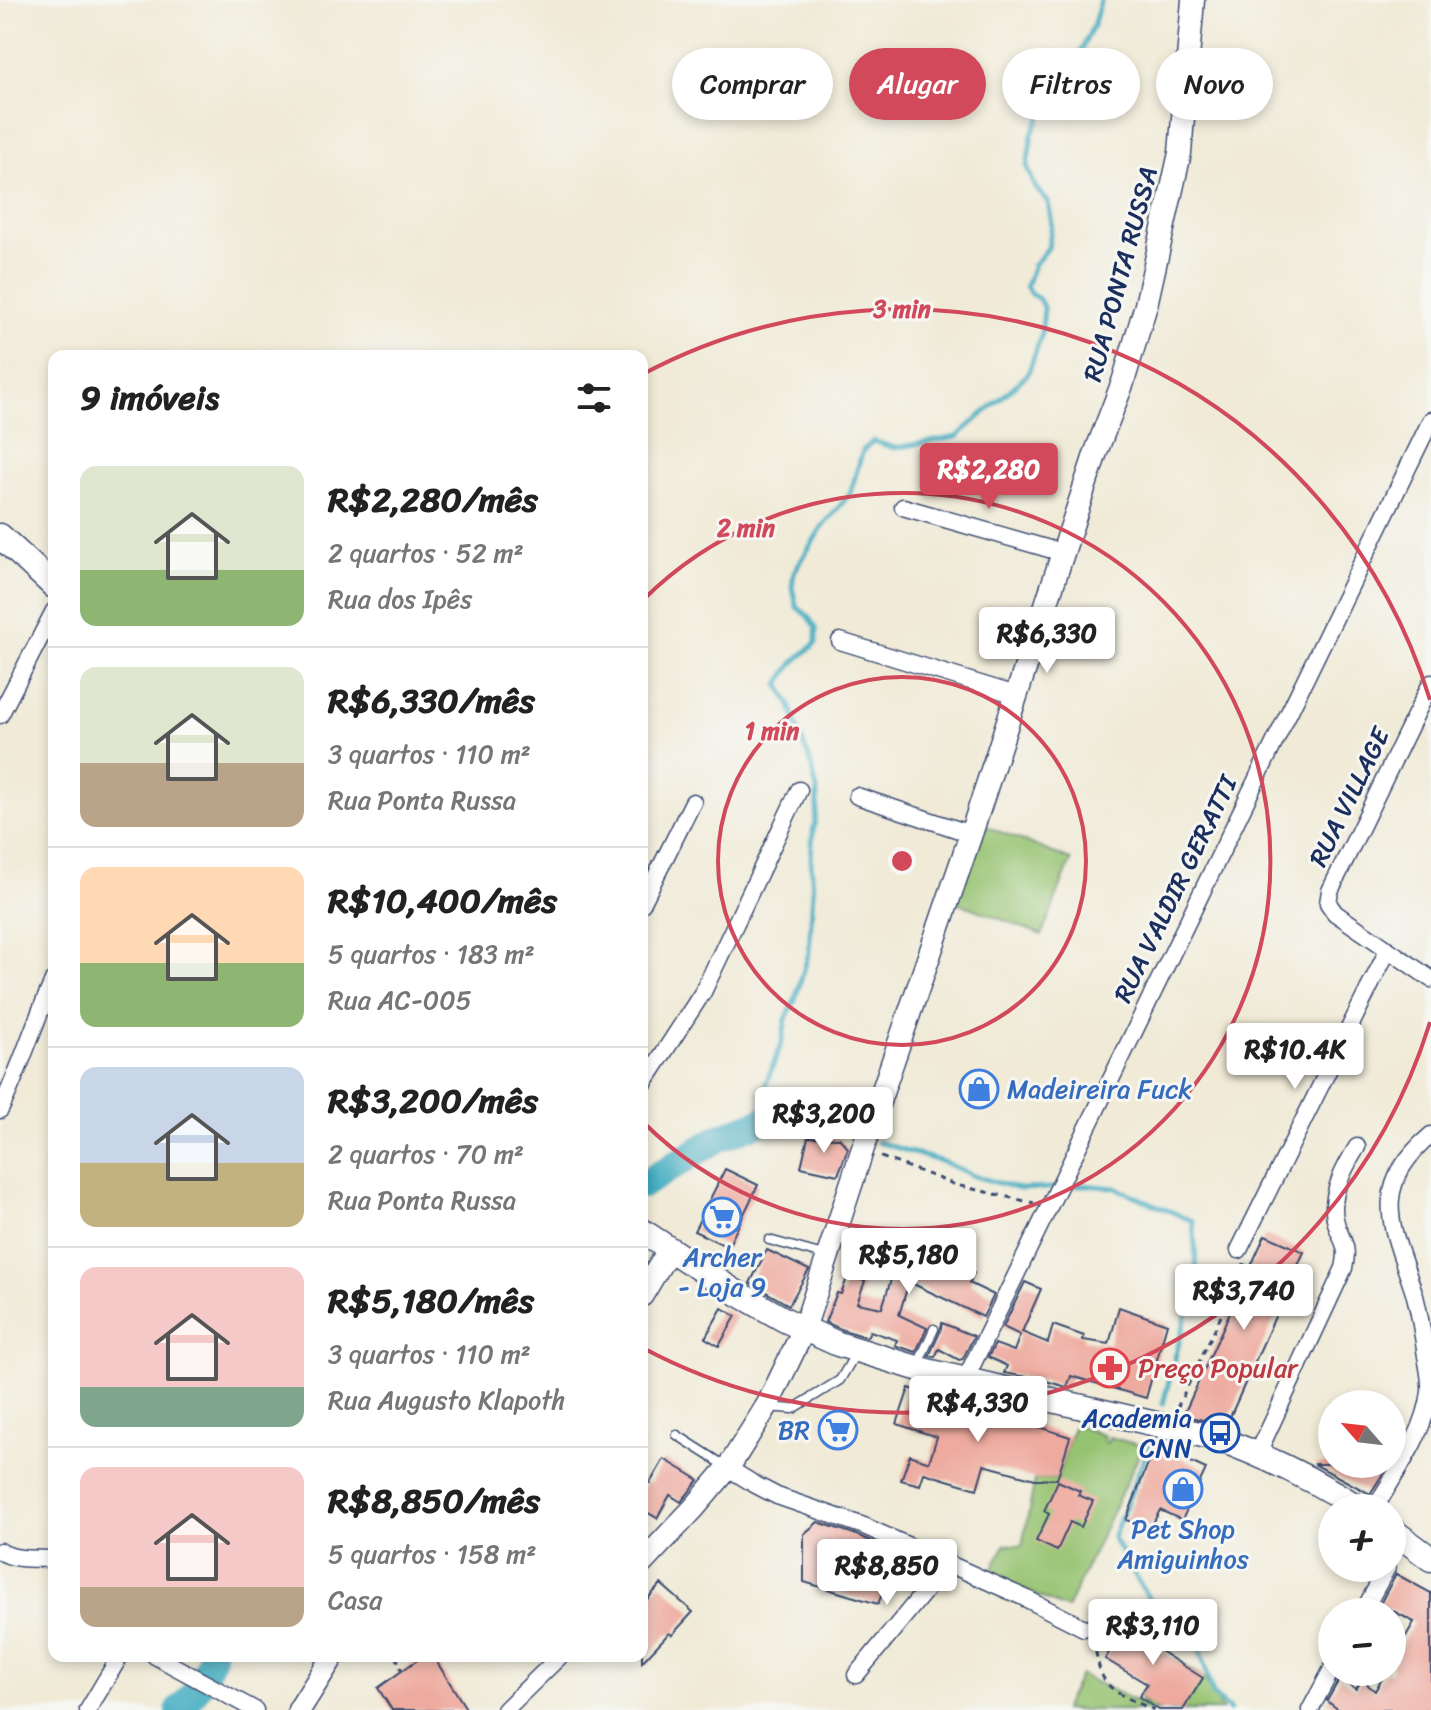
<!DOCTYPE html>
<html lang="pt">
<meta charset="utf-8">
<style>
body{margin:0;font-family:Sriracha,sans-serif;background:#f6f6f6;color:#222;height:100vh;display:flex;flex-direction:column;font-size:30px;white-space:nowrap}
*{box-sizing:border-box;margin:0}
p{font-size:26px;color:#767676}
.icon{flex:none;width:44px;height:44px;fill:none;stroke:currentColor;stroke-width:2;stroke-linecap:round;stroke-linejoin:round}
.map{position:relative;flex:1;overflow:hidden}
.sheet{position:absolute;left:48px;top:350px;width:600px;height:1312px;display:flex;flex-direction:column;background:#fff;border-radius:16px;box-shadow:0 4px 12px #0003}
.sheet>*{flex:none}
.top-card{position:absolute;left:672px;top:48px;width:638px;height:72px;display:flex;gap:16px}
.needle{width:52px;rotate:298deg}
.buttons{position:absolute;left:1318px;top:1390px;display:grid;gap:16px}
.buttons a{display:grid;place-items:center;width:88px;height:88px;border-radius:50%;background:#fff;box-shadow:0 4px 12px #0003;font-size:40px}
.price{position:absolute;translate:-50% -68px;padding:0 18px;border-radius:8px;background:#fff;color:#222;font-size:26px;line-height:52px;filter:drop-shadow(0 2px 4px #0008)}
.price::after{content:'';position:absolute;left:50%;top:48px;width:24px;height:18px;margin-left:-12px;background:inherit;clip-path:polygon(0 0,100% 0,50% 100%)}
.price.active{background:#d1495b;color:#fff}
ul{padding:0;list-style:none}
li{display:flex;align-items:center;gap:24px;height:200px;padding:0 32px}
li+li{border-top:2px solid #e0e0e0}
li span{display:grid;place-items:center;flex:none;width:224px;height:160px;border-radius:16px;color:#555}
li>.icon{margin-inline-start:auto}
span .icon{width:96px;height:96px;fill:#fffc;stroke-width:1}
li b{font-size:34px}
h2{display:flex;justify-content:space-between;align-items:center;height:96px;padding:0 32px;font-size:34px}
.chip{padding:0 28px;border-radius:36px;background:#fff;box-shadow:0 4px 12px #0003;font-size:28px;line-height:72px}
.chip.active{background:#d1495b;color:#fff}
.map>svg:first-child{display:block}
.green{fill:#96c371;stroke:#587968;stroke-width:2}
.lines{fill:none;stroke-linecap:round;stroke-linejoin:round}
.stream{stroke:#40abc0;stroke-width:5}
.river{stroke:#40abc0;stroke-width:28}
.building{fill:#eeaa9f}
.lane-casing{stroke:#3b4b70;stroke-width:11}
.street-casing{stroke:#3b4b70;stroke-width:19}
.secondary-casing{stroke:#3b4b70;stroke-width:25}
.primary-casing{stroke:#3b4b70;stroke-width:27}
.path{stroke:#3b4b70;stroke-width:3;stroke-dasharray:6 6;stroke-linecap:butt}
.lane{stroke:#fff;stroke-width:8}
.street{stroke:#fff;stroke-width:16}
.secondary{stroke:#fff;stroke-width:22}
.primary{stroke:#fff;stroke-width:24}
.ring{fill:none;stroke:#d1495b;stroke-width:4}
.labels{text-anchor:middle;stroke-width:6;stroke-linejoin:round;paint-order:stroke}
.street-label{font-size:26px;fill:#1b2f5e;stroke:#f6f6f2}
.shop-label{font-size:26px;fill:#366cbe;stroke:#f6f6f2}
.health-label{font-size:26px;fill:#be3a42;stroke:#f6f6f2;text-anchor:start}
.transit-label{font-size:26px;fill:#164399;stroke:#f6f6f2;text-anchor:end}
.centre{fill:#d1495b;stroke:#f6f6f2;stroke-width:4}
.ring-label{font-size:24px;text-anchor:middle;font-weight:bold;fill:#d1495b;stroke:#f6f6f2;stroke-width:6;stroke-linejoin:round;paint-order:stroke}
</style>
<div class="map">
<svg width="1431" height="1710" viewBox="0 0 1431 1710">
<rect width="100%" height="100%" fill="#f6f6f2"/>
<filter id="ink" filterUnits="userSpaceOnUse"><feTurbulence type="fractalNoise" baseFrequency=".0125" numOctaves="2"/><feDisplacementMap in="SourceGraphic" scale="16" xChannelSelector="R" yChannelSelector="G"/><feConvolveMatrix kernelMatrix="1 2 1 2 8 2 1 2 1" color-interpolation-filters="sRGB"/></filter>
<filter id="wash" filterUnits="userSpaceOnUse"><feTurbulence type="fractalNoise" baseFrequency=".006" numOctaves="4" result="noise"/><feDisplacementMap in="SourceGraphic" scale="32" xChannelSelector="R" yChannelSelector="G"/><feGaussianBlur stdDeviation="1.8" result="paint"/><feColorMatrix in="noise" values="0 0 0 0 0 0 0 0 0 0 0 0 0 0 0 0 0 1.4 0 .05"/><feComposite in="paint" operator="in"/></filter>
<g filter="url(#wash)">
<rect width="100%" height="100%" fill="#f0ead6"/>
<!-- green -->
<g class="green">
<path d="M983 825 1071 860 1042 935 954 901Z"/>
<path d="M1074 1424 1105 1436 1103 1441 1107 1443 1109 1437 1143 1446 1067 1609 990 1575 1005 1544 1022 1546 1035 1479H1057Z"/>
<path d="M1165 1654 1204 1678 1223 1710H1063L1080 1675 1148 1707 1139 1697Z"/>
</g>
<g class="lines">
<!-- stream -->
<g class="stream">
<path d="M850 1133 781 1114 777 1106 762 1094 782 1042 786 1019 795 1000 809 952 813 891 811 859 813 832 817 809V790L810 760 802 741 790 704 779 684 793 663 816 643V628L807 615 797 607 792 587 794 572 822 527 850 494 863 450 873 441 895 448 957 437 1028 374 1041 336 1044 309 1039 299 1031 294 1026 286 1034 265 1048 248 1052 224 1048 202 1035 187 1027 167 1032 134 1051 96 1080 53 1093 26 1101 0"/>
<path d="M878 1142 946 1163 974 1176 1019 1189 1054 1188"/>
<path d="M1064 1187 1084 1185 1116 1188 1193 1221 1197 1274 1163 1404"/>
<path d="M1151 1441 1113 1538 1150 1601 1196 1636 1213 1694 1230 1710"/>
</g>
<!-- river -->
<g class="river">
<path d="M642 1185 719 1138 781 1114"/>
<path d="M179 1710C195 1696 205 1675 212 1656"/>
</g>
</g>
<g id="blocks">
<!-- building -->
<g class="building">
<path d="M808 1137 839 1138 848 1148 838 1175 801 1167Z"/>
<path d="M725 1169 758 1185 728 1247 694 1231Z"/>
<path d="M1265 1235 1304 1252 1226 1426 1191 1417 1184 1414Z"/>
<path d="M913 1241 938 1255 944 1242 968 1254 961 1267 974 1273 969 1283 994 1295 983 1317 909 1282 899 1315 927 1328 916 1352 897 1346 895 1345 897 1340 870 1331 867 1337 843 1330 825 1322 837 1293 841 1294 848 1276 865 1281 857 1303 882 1308 894 1270 897 1271Z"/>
<path d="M767 1250 809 1270 789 1305 750 1283Z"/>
<path d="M1025 1282 1041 1289 1022 1332 1048 1343 1053 1325 1084 1336 1083 1340 1109 1344 1119 1307 1167 1324 1146 1398 1071 1376 1067 1387 1042 1380 1004 1373 1007 1366 988 1357 995 1344 1014 1351 1020 1335 1003 1327Z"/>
<path d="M722 1308 736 1316 719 1346 705 1338Z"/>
<path d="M942 1323 974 1336 963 1359 959 1360 939 1349 935 1357 929 1356 940 1332Z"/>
<path d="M909 1388 943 1399 942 1404 964 1411 1016 1426 1018 1420 1070 1437 1057 1479H1035L984 1465 977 1489 924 1473 920 1485 901 1480 910 1455 929 1462 937 1437 897 1424Z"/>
<path d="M1154 1448 1173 1454 1206 1469 1182 1520 1160 1510 1150 1529 1126 1520Z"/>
<path d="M664 1459 699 1480 681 1502 670 1495 657 1518 642 1509V1490L647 1481 650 1483Z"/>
<path d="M1314 1464H1389L1370 1494Z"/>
<path d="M1058 1481 1080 1491 1078 1495 1093 1501 1081 1527 1070 1522 1057 1551 1036 1541 1049 1514 1044 1511Z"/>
<path d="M818 1522 854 1534 898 1553 878 1604 804 1582V1534Z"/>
<path d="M1396 1574 1431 1593V1710H1339L1327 1701 1340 1678 1356 1689 1362 1680 1375 1691 1386 1672H1392V1661L1414 1622 1380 1604Z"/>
<path d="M661 1584 693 1612 672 1635 669 1633 642 1662V1605Z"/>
<path d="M1131 1616 1165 1636 1157 1649 1203 1678 1183 1710H1159L1139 1697 1147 1684 1105 1659Z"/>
<path d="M423 1656H433L467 1710H392L378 1688Z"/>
</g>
</g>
</g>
<g filter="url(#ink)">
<use href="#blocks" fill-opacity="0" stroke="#3b4b70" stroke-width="2"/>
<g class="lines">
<defs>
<g id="lane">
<path d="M769 1240 827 1256"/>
<path d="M918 1364 934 1329"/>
<path d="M767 1407 793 1409 840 1380 857 1351"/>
<path d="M677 1435 727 1467"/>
</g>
<g id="street">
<path d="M903 507 1063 553"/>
<path d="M840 641 1016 695"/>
<path d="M1431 683 1330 891 1328 903 1335 913 1431 979"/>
<path d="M0 715 54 611"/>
<path d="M857 796 971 834"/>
<path d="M642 904 693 802"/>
<path d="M642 1086 703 992 799 790"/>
<path d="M0 1110C21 1068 34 1022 54 979"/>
<path d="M1239 1250 1388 950"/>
<path d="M965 1380 1431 420"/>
<path d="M1258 1453 1344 1268C1350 1243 1340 1241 1335 1219 1330 1194 1344 1168 1357 1147"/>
<path d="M728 1468 754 1484 777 1496 864 1526 1023 1597 1084 1628"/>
<path d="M1375 1508C1395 1473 1425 1434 1430 1392 1431 1381 1428 1367 1426 1356 1423 1336 1420 1315 1415 1296 1394 1229 1366 1190 1431 1135"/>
<path d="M0 1551C14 1561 37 1558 54 1559"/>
<path d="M1363 1612 1387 1568"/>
<path d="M155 1656 255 1710"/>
<path d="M856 1675 948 1563"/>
<path d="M88 1710 120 1656"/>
<path d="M505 1710 560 1656"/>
<path d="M1310 1710 1332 1669"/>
</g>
<g id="secondary">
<path d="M642 1295 669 1250"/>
<path d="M642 1563 694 1508 728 1468 768 1404 804 1329 862 1151 971 834 1096 452 1123 382 1146 305 1180 153 1193 0"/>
<path d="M299 1710 333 1656"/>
</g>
<g id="primary">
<path d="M0 536 54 586"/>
<path d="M642 1231 732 1290 785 1320 838 1344 923 1370 1216 1438C1268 1457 1313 1479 1359 1508"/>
<path d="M1392 1530 1431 1559"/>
</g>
</defs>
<!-- lane casing -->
<use href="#lane" class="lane-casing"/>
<!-- street casing -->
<use href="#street" class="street-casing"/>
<!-- secondary casing -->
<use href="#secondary" class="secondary-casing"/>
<!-- primary casing -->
<use href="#primary" class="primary-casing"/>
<!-- path -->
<g class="path">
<path d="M881 1157 956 1185 1034 1203"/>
<path d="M1177 1408 1244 1268V1263"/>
<path d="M1093 1640C1097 1653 1097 1667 1104 1679 1112 1694 1139 1703 1154 1710"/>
<path d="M396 1656 402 1671"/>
</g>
<!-- lane -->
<use href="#lane" class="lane"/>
<!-- street -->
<use href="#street" class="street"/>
<!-- secondary -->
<use href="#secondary" class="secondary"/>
<!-- primary -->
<use href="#primary" class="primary"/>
</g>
</g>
<!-- distance rings -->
<g class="ring">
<circle cx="902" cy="861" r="184"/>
<path d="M644 599A368 368 0 1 1 644 1123"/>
<path d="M1430 1022A552 552 0 0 1 643 1348M643 374A552 552 0 0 1 1430 700"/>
</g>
<!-- icons -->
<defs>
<symbol id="shop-ring" viewBox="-11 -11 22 22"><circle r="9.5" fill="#f6f6f2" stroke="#3f7fe0" stroke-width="1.5"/><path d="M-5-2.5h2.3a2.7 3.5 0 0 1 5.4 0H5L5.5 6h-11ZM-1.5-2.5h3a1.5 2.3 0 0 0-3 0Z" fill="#3f7fe0"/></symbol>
<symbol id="supermarket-ring" viewBox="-11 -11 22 22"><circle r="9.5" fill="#f6f6f2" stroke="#3f7fe0" stroke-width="1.5"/><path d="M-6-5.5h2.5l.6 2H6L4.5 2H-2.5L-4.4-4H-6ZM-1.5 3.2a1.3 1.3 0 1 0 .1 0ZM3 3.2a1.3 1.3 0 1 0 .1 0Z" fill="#3f7fe0"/></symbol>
<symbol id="pharmacy-ring" viewBox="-11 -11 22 22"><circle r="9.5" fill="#f6f6f2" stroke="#e0444e" stroke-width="1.5"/><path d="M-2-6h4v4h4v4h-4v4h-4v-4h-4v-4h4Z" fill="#e0444e"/></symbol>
<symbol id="bus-ring" viewBox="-11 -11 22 22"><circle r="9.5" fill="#f6f6f2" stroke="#1a4fb4" stroke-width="1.5"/><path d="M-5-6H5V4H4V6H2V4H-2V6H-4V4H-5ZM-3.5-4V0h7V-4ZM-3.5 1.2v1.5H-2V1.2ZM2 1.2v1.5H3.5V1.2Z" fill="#1a4fb4"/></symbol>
</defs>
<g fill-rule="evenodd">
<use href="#shop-ring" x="957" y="1067" width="44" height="44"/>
<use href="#supermarket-ring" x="700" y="1195" width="44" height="44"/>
<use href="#pharmacy-ring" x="1088" y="1346" width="44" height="44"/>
<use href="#supermarket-ring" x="816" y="1408" width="44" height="44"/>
<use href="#bus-ring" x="1198" y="1411" width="44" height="44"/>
<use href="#shop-ring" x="1161" y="1467" width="44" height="44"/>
</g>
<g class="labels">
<!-- street labels -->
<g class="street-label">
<text transform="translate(1120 274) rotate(-75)" y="9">RUA PONTA RUSSA</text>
<text transform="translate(1349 797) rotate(-64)" y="9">RUA VILLAGE</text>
<text transform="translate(1175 889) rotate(-64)" y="9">RUA VALDIR GERATTI</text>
</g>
<!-- shop labels -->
<g class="shop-label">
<text x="1007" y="1098" text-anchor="start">Madeireira Fuck</text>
<text x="722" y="1266">Archer<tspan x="722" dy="30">- Loja 9</tspan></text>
<text x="810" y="1439" text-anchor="end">BR</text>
<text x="1183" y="1538">Pet Shop<tspan x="1183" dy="30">Amiguinhos</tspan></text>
</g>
<!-- health labels -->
<g class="health-label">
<text x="1138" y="1377">Preço Popular</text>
</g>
<!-- transit labels -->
<g class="transit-label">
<text x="1192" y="1427">Academia<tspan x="1192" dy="30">CNN</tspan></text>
</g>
</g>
<circle cx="902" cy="861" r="12" class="centre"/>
<g class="ring-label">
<text x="902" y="317">3 min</text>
<text x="746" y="536">2 min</text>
<text x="772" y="739">1 min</text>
</g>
</svg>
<div class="buttons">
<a><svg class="needle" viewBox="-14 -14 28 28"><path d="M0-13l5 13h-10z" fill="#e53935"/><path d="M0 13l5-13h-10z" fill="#767676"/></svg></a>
<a>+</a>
<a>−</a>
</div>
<b class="price active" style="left:989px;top:511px">R$2,280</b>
<b class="price" style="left:1047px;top:675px">R$6,330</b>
<b class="price" style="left:1295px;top:1091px">R$10.4K</b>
<b class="price" style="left:824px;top:1155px">R$3,200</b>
<b class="price" style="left:909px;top:1296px">R$5,180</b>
<b class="price" style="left:1244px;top:1332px">R$3,740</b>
<b class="price" style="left:978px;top:1444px">R$4,330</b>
<b class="price" style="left:887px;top:1607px">R$8,850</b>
<b class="price" style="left:1153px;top:1667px">R$3,110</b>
<div class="top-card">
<a class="chip">Comprar</a>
<a class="chip active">Alugar</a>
<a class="chip">Filtros</a>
<a class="chip">Novo</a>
</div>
<section class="sheet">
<h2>9 imóveis<svg class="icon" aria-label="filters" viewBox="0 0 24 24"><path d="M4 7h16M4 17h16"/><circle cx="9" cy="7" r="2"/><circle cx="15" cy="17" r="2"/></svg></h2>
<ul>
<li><span style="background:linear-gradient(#dfe7d0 65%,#8fb573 0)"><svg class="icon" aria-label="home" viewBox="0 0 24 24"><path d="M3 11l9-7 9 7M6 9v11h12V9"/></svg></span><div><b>R$2,280/mês</b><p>2 quartos · 52 m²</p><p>Rua dos Ipês</p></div></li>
<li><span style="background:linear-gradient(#dfe7d0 60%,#b9a48a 0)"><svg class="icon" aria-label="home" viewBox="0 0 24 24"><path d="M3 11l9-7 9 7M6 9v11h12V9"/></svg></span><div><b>R$6,330/mês</b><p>3 quartos · 110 m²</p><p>Rua Ponta Russa</p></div></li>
<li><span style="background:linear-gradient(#ffd9b3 60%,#8fb573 0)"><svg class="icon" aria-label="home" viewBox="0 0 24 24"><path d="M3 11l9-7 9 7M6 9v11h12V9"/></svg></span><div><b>R$10,400/mês</b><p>5 quartos · 183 m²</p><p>Rua AC-005</p></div></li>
<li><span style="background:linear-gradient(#c9d6e8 60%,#c2b280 0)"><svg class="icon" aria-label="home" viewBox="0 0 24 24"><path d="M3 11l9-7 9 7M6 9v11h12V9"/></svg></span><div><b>R$3,200/mês</b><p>2 quartos · 70 m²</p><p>Rua Ponta Russa</p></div></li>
<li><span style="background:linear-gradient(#f6c9c9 75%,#7fa58c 0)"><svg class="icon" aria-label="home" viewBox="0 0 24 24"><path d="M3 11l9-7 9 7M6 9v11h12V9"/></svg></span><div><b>R$5,180/mês</b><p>3 quartos · 110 m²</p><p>Rua Augusto Klapoth</p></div></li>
<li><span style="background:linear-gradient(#f6c9c9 75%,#b9a48a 0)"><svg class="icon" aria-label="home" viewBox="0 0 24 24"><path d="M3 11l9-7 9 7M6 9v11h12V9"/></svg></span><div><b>R$8,850/mês</b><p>5 quartos · 158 m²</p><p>Casa</p></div></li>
</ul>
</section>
</div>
